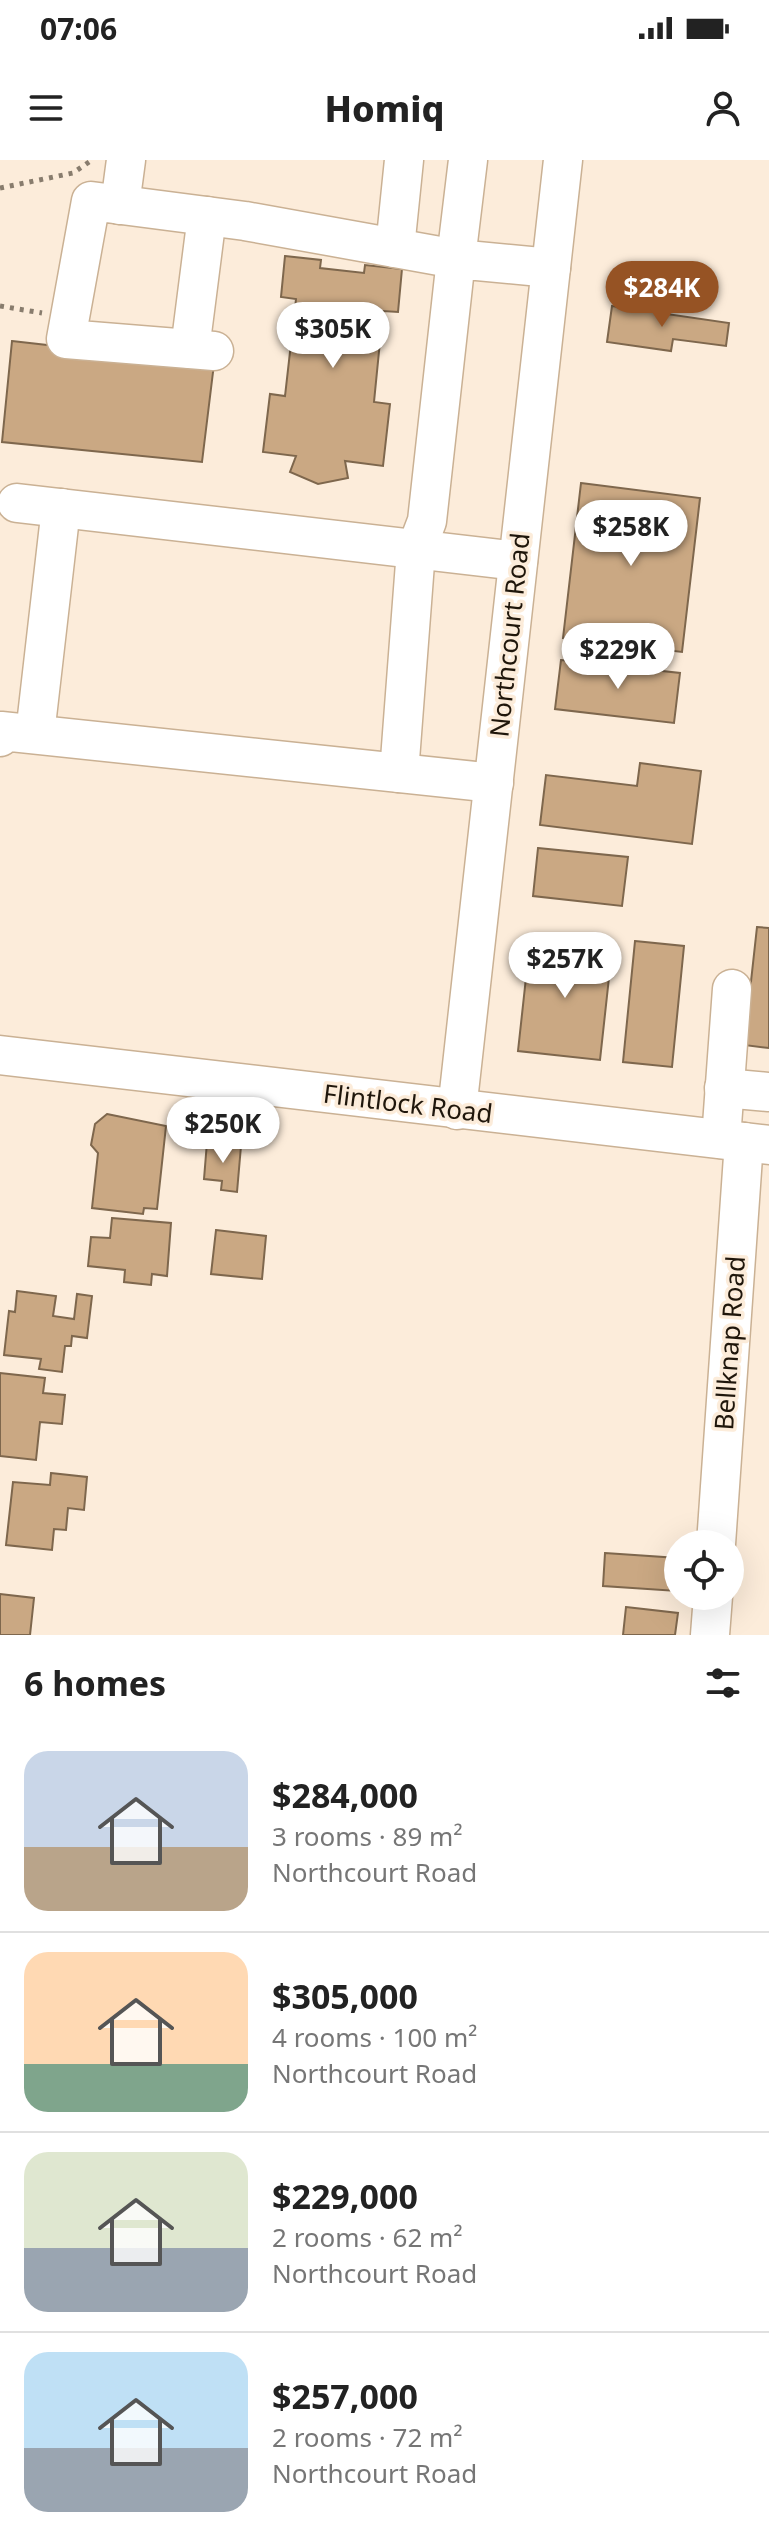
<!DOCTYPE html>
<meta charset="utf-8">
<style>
body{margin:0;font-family:"Noto Sans",sans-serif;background:#f2f2f2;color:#222;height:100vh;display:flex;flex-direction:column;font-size:30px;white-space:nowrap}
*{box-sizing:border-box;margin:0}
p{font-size:26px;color:#767676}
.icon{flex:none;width:44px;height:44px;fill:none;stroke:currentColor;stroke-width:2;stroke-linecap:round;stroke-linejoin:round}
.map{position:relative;height:1475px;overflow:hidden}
.side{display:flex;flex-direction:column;background:#fff;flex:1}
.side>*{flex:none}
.fabs{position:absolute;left:664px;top:1370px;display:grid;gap:16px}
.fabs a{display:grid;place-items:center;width:80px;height:80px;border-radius:50%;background:#fff;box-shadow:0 8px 32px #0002;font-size:40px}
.price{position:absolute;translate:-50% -68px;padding:0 18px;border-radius:28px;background:#fff;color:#222;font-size:26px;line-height:52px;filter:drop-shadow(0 2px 4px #0008)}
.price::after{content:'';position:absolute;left:50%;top:48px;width:24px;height:18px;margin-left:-12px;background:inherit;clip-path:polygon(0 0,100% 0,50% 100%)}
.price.active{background:#965324;color:#fff}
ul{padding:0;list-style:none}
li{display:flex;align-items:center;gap:24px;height:200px;padding:0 24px}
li+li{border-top:2px solid #e0e0e0}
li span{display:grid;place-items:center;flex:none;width:224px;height:160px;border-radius:24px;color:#555}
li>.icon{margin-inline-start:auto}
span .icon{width:96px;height:96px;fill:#fffc;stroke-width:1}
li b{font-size:34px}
h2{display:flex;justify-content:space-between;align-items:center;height:96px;padding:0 24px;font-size:34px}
.status{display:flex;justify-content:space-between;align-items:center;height:56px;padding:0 40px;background:#fff;direction:ltr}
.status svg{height:22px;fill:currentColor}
header{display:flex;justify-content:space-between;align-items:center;height:104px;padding:0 24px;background:#fff;font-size:36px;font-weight:800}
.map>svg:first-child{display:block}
.building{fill:#caa883;stroke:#7e674d;stroke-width:2}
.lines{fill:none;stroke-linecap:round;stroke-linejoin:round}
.minor-casing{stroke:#cab194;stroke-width:41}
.path{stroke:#887c6d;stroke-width:5;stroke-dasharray:4 6;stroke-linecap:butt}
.minor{stroke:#fff;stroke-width:38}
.labels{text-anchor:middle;stroke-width:7;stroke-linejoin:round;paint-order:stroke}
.street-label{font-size:26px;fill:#1f160b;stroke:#fcecda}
</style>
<div class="status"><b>07:06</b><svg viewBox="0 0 49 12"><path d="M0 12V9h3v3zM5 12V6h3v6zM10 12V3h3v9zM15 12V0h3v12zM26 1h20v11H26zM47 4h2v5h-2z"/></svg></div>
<header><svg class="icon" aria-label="menu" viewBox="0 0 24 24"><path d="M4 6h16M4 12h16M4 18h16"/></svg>Homiq<svg class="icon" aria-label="person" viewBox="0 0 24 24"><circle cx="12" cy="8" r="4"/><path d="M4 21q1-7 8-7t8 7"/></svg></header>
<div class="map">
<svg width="769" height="1475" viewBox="0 0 769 1475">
<rect width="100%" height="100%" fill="#fcecda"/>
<!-- building -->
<g class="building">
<path d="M285 96 321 100 320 108 364 113 365 105 402 109 398 152 383 151 374 242 390 244 383 306 345 301 348 318 318 324 290 312 296 296 263 292 270 234 285 236 296 139 281 137Z"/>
<path d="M612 146 729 163 726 186 673 179 671 191 607 182Z"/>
<path d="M12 181 214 204 202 302 2 282Z"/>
<path d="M581 323 700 338 682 492 563 478Z"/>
<path d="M561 500 680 513 674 563 555 549Z"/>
<path d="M640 603 701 611 692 684 540 665 546 615 637 626Z"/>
<path d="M538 688 628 697 622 746 533 736Z"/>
<path d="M757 767 769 768V888L744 885Z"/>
<path d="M530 781 612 790 600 900 518 891Z"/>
<path d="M635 781 684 786 672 907 623 902Z"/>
<path d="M107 954 166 966 157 1049 144 1048 143 1054 92 1048 98 993 91 985 95 964Z"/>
<path d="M207 982 241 986 237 1032 221 1030 222 1021 204 1019Z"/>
<path d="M112 1058 171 1063 167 1116 152 1114 151 1125 124 1122 125 1110 88 1106 91 1077 110 1078Z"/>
<path d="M216 1070 266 1076 262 1119 211 1114Z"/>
<path d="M17 1131 56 1136 53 1156 74 1159 77 1134 92 1136 87 1178 72 1176 71 1186H65L62 1212 39 1209 41 1199 4 1195 9 1151 15 1152Z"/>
<path d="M0 1213 45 1218 43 1233 65 1235 62 1264 40 1262 36 1300 0 1296Z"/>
<path d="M51 1313 87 1317 84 1350 68 1348 66 1370 54 1369 52 1390 6 1385 13 1322 50 1325Z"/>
<path d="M605 1393 678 1398 677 1431 603 1426Z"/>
<path d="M0 1434 34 1438 30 1475H0Z"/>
<path d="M626 1447 678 1453 675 1475H623Z"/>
</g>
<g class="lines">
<defs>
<g id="minor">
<path d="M120 45 126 0"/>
<path d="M395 88 404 0"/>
<path d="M190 189 207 56"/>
<path d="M214 191 66 179 91 41 245 61 456 99 468 0"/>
<path d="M17 343 518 401"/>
<path d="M35 574 61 348"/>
<path d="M0 577 1 571 494 623"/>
<path d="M399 613 416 390 427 361 456 99 551 108"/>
<path d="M0 895 769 985"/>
<path d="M724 928 769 932"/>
<path d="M457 950 563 0"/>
<path d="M721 979 732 829"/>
<path d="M716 1384 744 982"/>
<path d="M710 1475 713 1436"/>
</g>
</defs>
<!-- minor casing -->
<use href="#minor" class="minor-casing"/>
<!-- path -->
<g class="path">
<path d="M0 28 73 13 92 0"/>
<path d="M0 146 42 153"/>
</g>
<!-- minor -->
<use href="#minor" class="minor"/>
</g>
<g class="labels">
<!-- street labels -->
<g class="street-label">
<text transform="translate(510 475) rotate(-84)" y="9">Northcourt Road</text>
<text transform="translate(408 944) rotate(7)" y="9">Flintlock Road</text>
<text transform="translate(730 1183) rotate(-86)" y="9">Bellknap Road</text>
</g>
</g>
</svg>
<div class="fabs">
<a><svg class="icon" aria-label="locate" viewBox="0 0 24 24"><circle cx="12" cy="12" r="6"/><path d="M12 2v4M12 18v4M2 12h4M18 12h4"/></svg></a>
</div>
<b class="price active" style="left:662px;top:169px">$284K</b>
<b class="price" style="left:333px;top:210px">$305K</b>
<b class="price" style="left:631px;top:408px">$258K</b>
<b class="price" style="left:618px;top:531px">$229K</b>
<b class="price" style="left:565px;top:840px">$257K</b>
<b class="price" style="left:223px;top:1005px">$250K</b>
</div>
<section class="side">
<h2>6 homes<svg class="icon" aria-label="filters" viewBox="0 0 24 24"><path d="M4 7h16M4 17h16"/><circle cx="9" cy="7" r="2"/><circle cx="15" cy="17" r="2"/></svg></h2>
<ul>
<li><span style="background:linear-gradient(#c9d6e8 60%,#b9a48a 0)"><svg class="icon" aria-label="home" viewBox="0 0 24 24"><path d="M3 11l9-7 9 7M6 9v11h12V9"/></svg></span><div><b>$284,000</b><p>3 rooms · 89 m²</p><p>Northcourt Road</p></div></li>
<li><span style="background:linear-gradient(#ffd9b3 70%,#7fa58c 0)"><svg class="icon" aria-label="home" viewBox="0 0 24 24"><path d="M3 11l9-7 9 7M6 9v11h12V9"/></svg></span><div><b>$305,000</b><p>4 rooms · 100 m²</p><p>Northcourt Road</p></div></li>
<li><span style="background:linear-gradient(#dfe7d0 60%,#9aa5b1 0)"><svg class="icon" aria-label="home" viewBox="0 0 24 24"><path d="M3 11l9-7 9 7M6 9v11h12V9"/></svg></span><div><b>$229,000</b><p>2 rooms · 62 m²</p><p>Northcourt Road</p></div></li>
<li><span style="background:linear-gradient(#bfe0f5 60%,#9aa5b1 0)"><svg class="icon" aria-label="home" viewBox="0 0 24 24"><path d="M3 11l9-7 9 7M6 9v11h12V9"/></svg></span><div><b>$257,000</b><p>2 rooms · 72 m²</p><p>Northcourt Road</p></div></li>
</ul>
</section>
